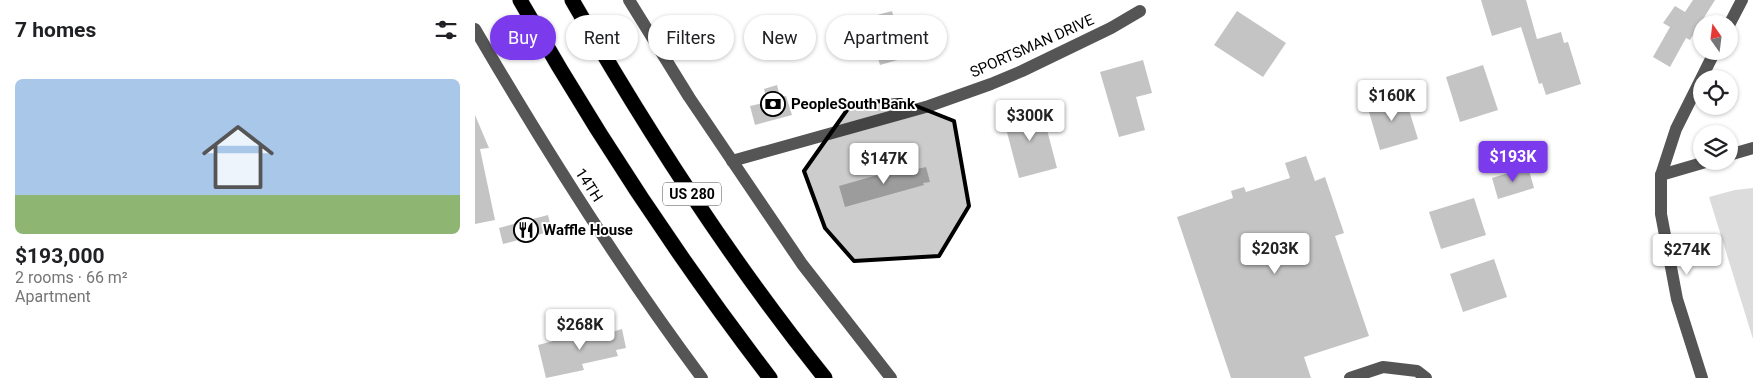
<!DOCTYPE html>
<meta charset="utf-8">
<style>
body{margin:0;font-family:Roboto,sans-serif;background:#f6f6f6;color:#202124;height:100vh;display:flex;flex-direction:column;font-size:19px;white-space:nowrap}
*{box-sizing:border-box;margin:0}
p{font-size:16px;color:#757577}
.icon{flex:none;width:28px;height:28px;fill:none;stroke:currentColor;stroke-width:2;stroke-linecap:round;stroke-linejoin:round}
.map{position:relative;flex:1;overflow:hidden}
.side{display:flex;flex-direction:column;background:#fff;width:475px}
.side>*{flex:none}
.banner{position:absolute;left:15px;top:15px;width:475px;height:45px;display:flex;gap:10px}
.needle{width:32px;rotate:346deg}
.controls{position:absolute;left:1218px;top:15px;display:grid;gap:10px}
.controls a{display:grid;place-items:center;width:45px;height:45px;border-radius:50%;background:#fff;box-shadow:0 1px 4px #0004;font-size:25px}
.price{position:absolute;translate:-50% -42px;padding:0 11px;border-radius:5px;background:#fff;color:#222;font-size:16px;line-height:32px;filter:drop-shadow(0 1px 2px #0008)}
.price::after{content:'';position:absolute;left:50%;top:30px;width:15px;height:11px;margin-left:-8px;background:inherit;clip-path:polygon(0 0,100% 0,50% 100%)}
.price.on{background:#7c3aed;color:#fff}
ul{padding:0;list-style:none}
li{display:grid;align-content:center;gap:10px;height:265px;padding:0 15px}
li+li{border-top:1px solid #e0e0e0}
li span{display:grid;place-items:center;height:155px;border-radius:8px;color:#555}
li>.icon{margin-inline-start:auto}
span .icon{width:90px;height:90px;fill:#fffc;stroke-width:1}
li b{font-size:21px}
h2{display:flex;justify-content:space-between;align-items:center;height:60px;padding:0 15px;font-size:21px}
.tag{padding:0 18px;border-radius:22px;background:#fff;box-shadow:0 1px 4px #0004;font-size:18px;line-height:45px}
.tag.on{background:#7c3aed;color:#fff}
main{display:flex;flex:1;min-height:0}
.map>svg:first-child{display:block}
.green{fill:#dcdcdc}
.building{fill:#c4c4c4}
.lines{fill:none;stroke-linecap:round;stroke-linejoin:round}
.highway-casing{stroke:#dbdbdb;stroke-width:16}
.minor{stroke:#555;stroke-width:12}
.highway{stroke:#000;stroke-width:15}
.marked{fill:#000;fill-opacity:0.2;stroke:#000;stroke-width:4;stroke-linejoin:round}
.labels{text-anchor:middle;stroke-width:4;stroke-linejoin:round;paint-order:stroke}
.shield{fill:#fff;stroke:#4c4c4c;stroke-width:1}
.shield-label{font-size:14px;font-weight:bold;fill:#000}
.street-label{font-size:15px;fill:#000;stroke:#fff}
.poi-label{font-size:15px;font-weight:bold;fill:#000;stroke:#fff;text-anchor:start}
</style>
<main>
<section class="side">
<h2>7 homes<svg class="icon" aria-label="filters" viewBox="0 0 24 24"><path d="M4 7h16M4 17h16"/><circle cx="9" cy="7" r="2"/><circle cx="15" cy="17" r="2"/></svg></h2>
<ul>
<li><span style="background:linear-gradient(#a9c7e8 75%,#8fb573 0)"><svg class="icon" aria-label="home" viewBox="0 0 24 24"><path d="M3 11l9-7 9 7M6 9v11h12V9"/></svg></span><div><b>$193,000</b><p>2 rooms · 66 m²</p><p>Apartment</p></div></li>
</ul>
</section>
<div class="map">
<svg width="1278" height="378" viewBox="0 0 1278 378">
<rect width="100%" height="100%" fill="#fff"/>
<!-- green -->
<path class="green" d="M1278 188V339L1234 197 1260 190Z"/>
<!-- building -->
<g class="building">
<path d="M1006 0H1051L1062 39 1086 32 1089 43 1093 42 1106 84 1071 95 1067 83 1064 84 1046 27 1017 36Z"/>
<path d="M1218 0H1240L1215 40 1211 38 1195 67 1178 57 1195 27 1188 23 1200 6 1210 12Z"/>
<path d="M417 11 430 58 405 65 391 18Z"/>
<path d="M762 11 811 43 788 77 739 45Z"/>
<path d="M668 60 677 93 661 97 670 130 644 137 625 72Z"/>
<path d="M1008 65 1023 110 985 122 971 77Z"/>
<path d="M302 85 305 97 311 96 317 115 280 125 275 106 292 102 289 89Z"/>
<path d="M929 94 943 139 905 150 892 105Z"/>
<path d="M566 107 582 168 544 178 528 117Z"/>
<path d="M0 115 14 148 5 149 20 220 0 224Z"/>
<path d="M831 156 840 181 850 177 869 233 860 236 894 336 829 357 836 378H756L702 217 758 198 756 191 769 187 771 192 815 178 810 163Z"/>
<path d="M441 164 442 169 451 167 455 182 448 183 449 185 370 207 364 186Z"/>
<path d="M1053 167 1059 188 1023 199 1017 178Z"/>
<path d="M999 198 1011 235 966 249 954 212Z"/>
<path d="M73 215 77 231 28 244 24 228Z"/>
<path d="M1019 259 1032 297 988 312 975 274Z"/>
<path d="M136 326 137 332 147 329 151 348 141 350 143 356 107 364 109 370 71 378 63 345Z"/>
</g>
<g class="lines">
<defs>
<g id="highway">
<path d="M45 0C120 132 203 258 295 378"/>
<path d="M97 0C172 131 255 260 350 378"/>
</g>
</defs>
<!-- highway casing -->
<use href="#highway" class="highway-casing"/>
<!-- minor -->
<g class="minor">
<path d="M154 0 214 97 327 264 416 378"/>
<path d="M1254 25 1267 0"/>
<path d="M0 29C70 149 144 267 227 378"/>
<path d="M1254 155 1278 148"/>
<path d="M257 161 454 106 516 84 547 71 636 28 665 11"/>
<path d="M1186 175 1234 161"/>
<path d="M875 378 908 367 942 371 951 378"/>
<path d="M1227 378 1202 299 1186 214V175L1201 129 1240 51"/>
</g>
<!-- highway -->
<use href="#highway" class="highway"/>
</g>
<!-- marked area -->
<path class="marked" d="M426 100 479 121 494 206 464 256 379 261 350 228 329 171 377 103Z"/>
<!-- icons -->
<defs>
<symbol id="bank-ring" viewBox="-11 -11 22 22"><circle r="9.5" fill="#fff" stroke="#000" stroke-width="1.5"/><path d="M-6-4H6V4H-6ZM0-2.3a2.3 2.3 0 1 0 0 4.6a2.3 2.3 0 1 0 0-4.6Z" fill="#000"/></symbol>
<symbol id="restaurant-ring" viewBox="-11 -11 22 22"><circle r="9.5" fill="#fff" stroke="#000" stroke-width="1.5"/><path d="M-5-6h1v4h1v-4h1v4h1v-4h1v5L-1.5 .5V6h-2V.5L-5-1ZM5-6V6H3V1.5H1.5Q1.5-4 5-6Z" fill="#000"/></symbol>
</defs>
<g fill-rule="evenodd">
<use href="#bank-ring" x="284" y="90" width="28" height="28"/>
<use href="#restaurant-ring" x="37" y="216" width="28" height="28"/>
</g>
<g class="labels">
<!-- shield labels -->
<rect class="shield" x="188" y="182.5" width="58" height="23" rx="4"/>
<g class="shield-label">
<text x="217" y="199">US 280</text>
</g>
<!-- street labels -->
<g class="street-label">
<text transform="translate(557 46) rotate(-24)" y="5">SPORTSMAN DRIVE</text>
<text transform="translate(114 185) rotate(57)" y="5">14TH</text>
</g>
<!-- poi labels -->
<g class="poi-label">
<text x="316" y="109">PeopleSouth Bank</text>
<text x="68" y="235">Waffle House</text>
</g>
</g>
</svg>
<div class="controls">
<a><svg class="needle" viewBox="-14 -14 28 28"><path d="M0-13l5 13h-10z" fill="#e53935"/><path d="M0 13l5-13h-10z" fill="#757577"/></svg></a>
<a><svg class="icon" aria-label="locate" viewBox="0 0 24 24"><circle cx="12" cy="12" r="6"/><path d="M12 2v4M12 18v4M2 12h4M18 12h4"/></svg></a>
<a><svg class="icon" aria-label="layers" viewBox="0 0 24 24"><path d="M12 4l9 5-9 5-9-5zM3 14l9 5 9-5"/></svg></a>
</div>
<b class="price" style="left:917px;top:122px">$160K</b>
<b class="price" style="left:555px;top:142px">$300K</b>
<b class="price on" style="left:1038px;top:183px">$193K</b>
<b class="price" style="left:409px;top:185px">$147K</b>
<b class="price" style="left:800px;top:275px">$203K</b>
<b class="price" style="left:1212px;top:276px">$274K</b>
<b class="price" style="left:105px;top:351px">$268K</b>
<div class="banner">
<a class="tag on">Buy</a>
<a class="tag">Rent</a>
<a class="tag">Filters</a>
<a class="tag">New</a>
<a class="tag">Apartment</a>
</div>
</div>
</main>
